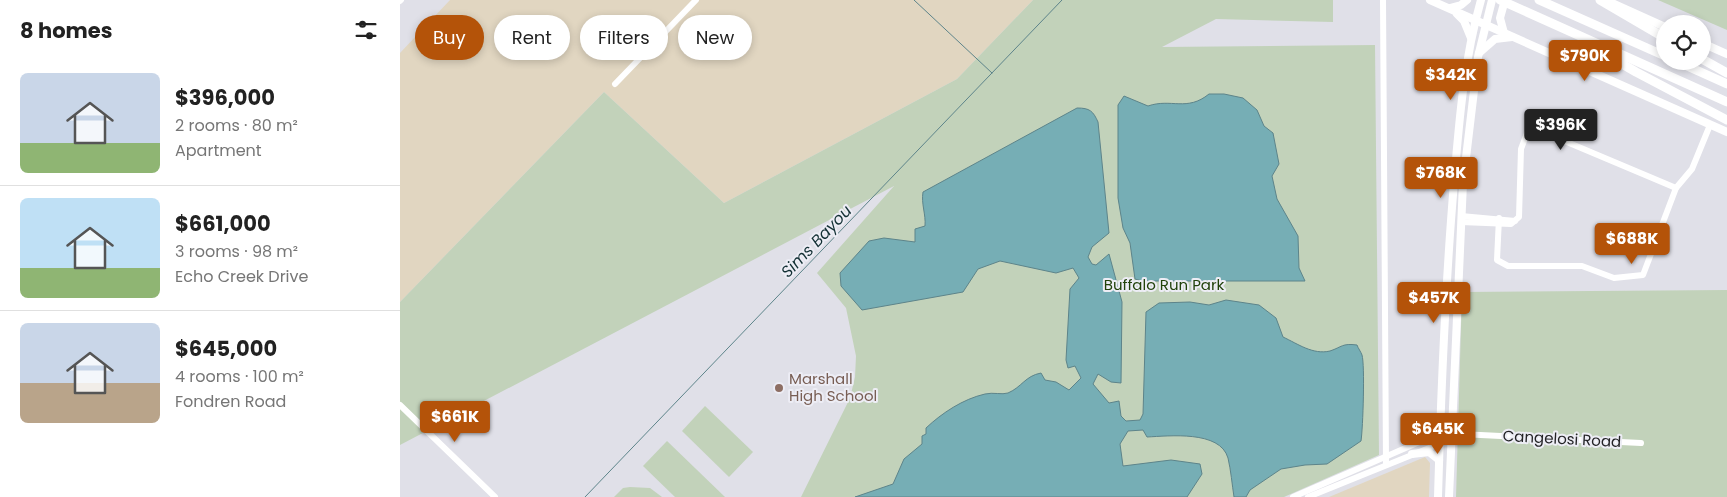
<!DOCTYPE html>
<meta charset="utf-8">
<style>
body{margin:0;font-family:Poppins,sans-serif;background:#f2f2f2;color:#222;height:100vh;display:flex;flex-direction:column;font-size:19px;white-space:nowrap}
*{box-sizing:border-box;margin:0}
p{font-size:16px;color:#767676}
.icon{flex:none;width:28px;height:28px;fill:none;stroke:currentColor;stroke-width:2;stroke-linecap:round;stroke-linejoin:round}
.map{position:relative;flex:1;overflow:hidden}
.side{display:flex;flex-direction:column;background:#fff;width:400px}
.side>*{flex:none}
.hud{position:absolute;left:15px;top:15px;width:475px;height:45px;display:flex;gap:10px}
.fabs{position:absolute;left:1256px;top:15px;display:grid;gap:10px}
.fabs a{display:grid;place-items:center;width:55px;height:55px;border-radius:50%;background:#fff;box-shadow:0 2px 8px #0003;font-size:25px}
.price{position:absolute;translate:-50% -42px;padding:0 11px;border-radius:5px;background:#b45309;color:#fff;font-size:16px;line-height:32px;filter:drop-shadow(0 1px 2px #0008)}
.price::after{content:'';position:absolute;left:50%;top:30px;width:15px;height:11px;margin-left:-8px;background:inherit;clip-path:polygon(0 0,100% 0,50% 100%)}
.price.current{background:#222;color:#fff}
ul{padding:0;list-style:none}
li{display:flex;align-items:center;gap:15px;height:125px;padding:0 20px}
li+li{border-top:1px solid #e0e0e0}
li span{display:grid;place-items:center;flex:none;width:140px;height:100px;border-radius:8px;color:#555}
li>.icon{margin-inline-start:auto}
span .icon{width:60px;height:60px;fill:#fffc;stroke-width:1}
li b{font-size:21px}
h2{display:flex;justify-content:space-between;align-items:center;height:60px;padding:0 20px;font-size:21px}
.tag{padding:0 18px;border-radius:22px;background:#fff;box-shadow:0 2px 8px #0003;font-size:18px;line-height:45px}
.tag.current{background:#b45309;color:#fff}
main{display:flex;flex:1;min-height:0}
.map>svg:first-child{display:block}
.industrial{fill:#e1d6c1}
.green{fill:#c2d2ba}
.water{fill:#76aeb5;stroke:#5d848a}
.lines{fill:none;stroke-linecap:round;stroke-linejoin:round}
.stream{stroke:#5d848a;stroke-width:1}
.minor{stroke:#fff;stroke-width:6}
.major{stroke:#fff;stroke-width:8}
.highway{stroke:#fff;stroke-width:9}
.education-dot{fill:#8d6e63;stroke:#ededf5;stroke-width:2}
.labels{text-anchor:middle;stroke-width:4;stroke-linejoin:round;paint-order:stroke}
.park-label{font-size:15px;fill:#21420a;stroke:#ededf5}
.education-label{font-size:15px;fill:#785e54;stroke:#ededf5;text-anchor:start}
.street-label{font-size:15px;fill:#232326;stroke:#ededf5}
.water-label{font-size:16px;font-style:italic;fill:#133034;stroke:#ededf5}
</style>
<main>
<section class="side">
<h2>8 homes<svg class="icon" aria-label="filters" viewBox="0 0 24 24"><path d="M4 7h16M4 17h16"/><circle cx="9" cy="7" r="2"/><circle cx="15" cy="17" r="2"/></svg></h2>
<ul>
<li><span style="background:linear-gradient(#c9d6e8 70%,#8fb573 0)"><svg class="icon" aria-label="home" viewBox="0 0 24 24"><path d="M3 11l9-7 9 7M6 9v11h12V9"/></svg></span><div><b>$396,000</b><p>2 rooms · 80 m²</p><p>Apartment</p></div></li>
<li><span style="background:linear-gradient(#bfe0f5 70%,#8fb573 0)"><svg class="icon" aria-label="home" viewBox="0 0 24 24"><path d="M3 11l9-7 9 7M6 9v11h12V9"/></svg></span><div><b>$661,000</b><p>3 rooms · 98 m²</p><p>Echo Creek Drive</p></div></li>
<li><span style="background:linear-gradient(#c9d6e8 60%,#b9a48a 0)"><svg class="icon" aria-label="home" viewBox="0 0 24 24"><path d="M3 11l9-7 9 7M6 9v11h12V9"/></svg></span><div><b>$645,000</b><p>4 rooms · 100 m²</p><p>Fondren Road</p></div></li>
</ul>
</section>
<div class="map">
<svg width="1327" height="497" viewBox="0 0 1327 497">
<rect width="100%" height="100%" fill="#e0e0e8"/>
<!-- industrial -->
<g class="industrial">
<path d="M50 0H633L557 79 324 203 204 92 0 302V53Z"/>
<path d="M1025 457 1030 463 1029 497H929Z"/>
</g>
<!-- green -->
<g class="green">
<path d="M633 0H933V22L816 19 762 47 975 45 979 455 884 497H401L450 398 455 377 456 356 446 308 417 273 494 186 0 445V302L204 92 324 203 557 79Z"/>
<path d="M1258 0H1327V30Z"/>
<path d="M1327 290V497H1056L1062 292Z"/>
<path d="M305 406 353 452 329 477 282 431Z"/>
<path d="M267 441 325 497H275L243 466Z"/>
<path d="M230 487 250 488 262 497H214L223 488Z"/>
</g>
<!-- water -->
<g class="water">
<path d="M809 94H824L843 98 857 110 864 126 873 133 879 164 872 176 877 199 898 236 899 268 905 281H742L735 279 730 243 723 228 718 198V105L724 96 748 106C771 98 787 112 809 94Z"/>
<path d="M677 108C690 108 693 111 698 122L709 233 692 247 688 257 692 264 696 265 709 254 722 302 721 383 711 382 698 374 693 384 709 403 719 401 721 416 726 421 740 420 743 414 746 312 759 303 790 302 809 305 826 300 859 305 876 318 883 337C898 344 913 355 930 351 942 347 942 343 957 345 958 348 961 352 962 355 965 365 963 428 961 441L927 464 905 465 881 469 850 490 846 497H834C832 484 831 471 828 458 820 430 769 436 747 437L743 430 728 431 720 444 723 466 771 460 800 464 802 474 787 497H455L493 484 504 459 522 444V436L526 434V428C542 413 563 399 585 394 593 392 602 395 608 393 622 387 625 376 641 373L645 380 656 382 669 390 681 378 675 366 668 368 666 360 670 289 679 278 673 268 656 273 600 261 578 269 563 292 462 310 441 286 440 273 469 241 484 238 515 242V229L525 226C526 214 521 204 523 192Z"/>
</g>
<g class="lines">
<!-- stream -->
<g class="stream">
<path d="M514 0 592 73"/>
<path d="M185 497 662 0"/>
</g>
<!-- minor -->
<g class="minor">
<path d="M983 0 986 465"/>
<path d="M0 1 1 0"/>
<path d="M215 84 296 0"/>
<path d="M1061 216 1115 221"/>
<path d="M1099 218 1097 260 1108 266H1182L1214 278 1243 275 1276 188 1292 169 1310 125"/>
<path d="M1061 222 1111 224 1119 217 1121 149 1127 133 1136 129 1276 188"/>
<path d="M0 405 95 497"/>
<path d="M893 497 1040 433 1241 443"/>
<path d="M908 497 1039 444 1053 435"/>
</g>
<!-- major -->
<g class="major">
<path d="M1030 0 1327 132"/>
<path d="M1212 3 1265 27"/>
<path d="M1050 8 1061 5 1067 0"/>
<path d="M1057 14 1064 21 1071 38"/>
<path d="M1104 33 1100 18 1105 0"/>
<path d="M1302 43 1327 54"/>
<path d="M1079 53 1095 39 1112 37"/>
<path d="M1012 454 1029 452 1039 460"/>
<path d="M1038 497C1041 392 1045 287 1054 183 1059 122 1064 59 1081 0"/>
<path d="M1049 497 1063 183 1078 57 1092 0"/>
</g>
<!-- highway -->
<g class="highway">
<path d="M1100 0 1327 102"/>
<path d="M1139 0 1265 56"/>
<path d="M1200 0 1265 38"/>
<path d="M1186 43 1236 72 1327 120"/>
<path d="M1302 59 1327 73"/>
<path d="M1276 61 1327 84"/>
</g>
</g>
<!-- markers -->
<circle class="education-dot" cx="379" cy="388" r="5"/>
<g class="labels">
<!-- park labels -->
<g class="park-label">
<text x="764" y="290">Buffalo Run Park</text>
</g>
<!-- education labels -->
<g class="education-label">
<text x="389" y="384">Marshall<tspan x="389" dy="17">High School</tspan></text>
</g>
<!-- street labels -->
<g class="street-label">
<text transform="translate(1162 439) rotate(3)" y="5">Cangelosi Road</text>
</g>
<!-- water labels -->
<g class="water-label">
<text transform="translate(416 241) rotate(-46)" y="6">Sims Bayou</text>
</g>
</g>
</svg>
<div class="fabs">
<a><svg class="icon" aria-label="locate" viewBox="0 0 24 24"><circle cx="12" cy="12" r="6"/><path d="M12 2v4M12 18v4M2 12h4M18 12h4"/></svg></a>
</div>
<b class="price" style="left:1185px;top:82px">$790K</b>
<b class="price" style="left:1051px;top:101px">$342K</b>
<b class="price current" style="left:1161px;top:151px">$396K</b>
<b class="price" style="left:1041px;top:199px">$768K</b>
<b class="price" style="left:1232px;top:265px">$688K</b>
<b class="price" style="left:1034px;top:324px">$457K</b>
<b class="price" style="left:55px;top:443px">$661K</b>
<b class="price" style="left:1038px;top:455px">$645K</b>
<div class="hud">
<a class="tag current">Buy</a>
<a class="tag">Rent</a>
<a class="tag">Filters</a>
<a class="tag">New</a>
</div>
</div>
</main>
